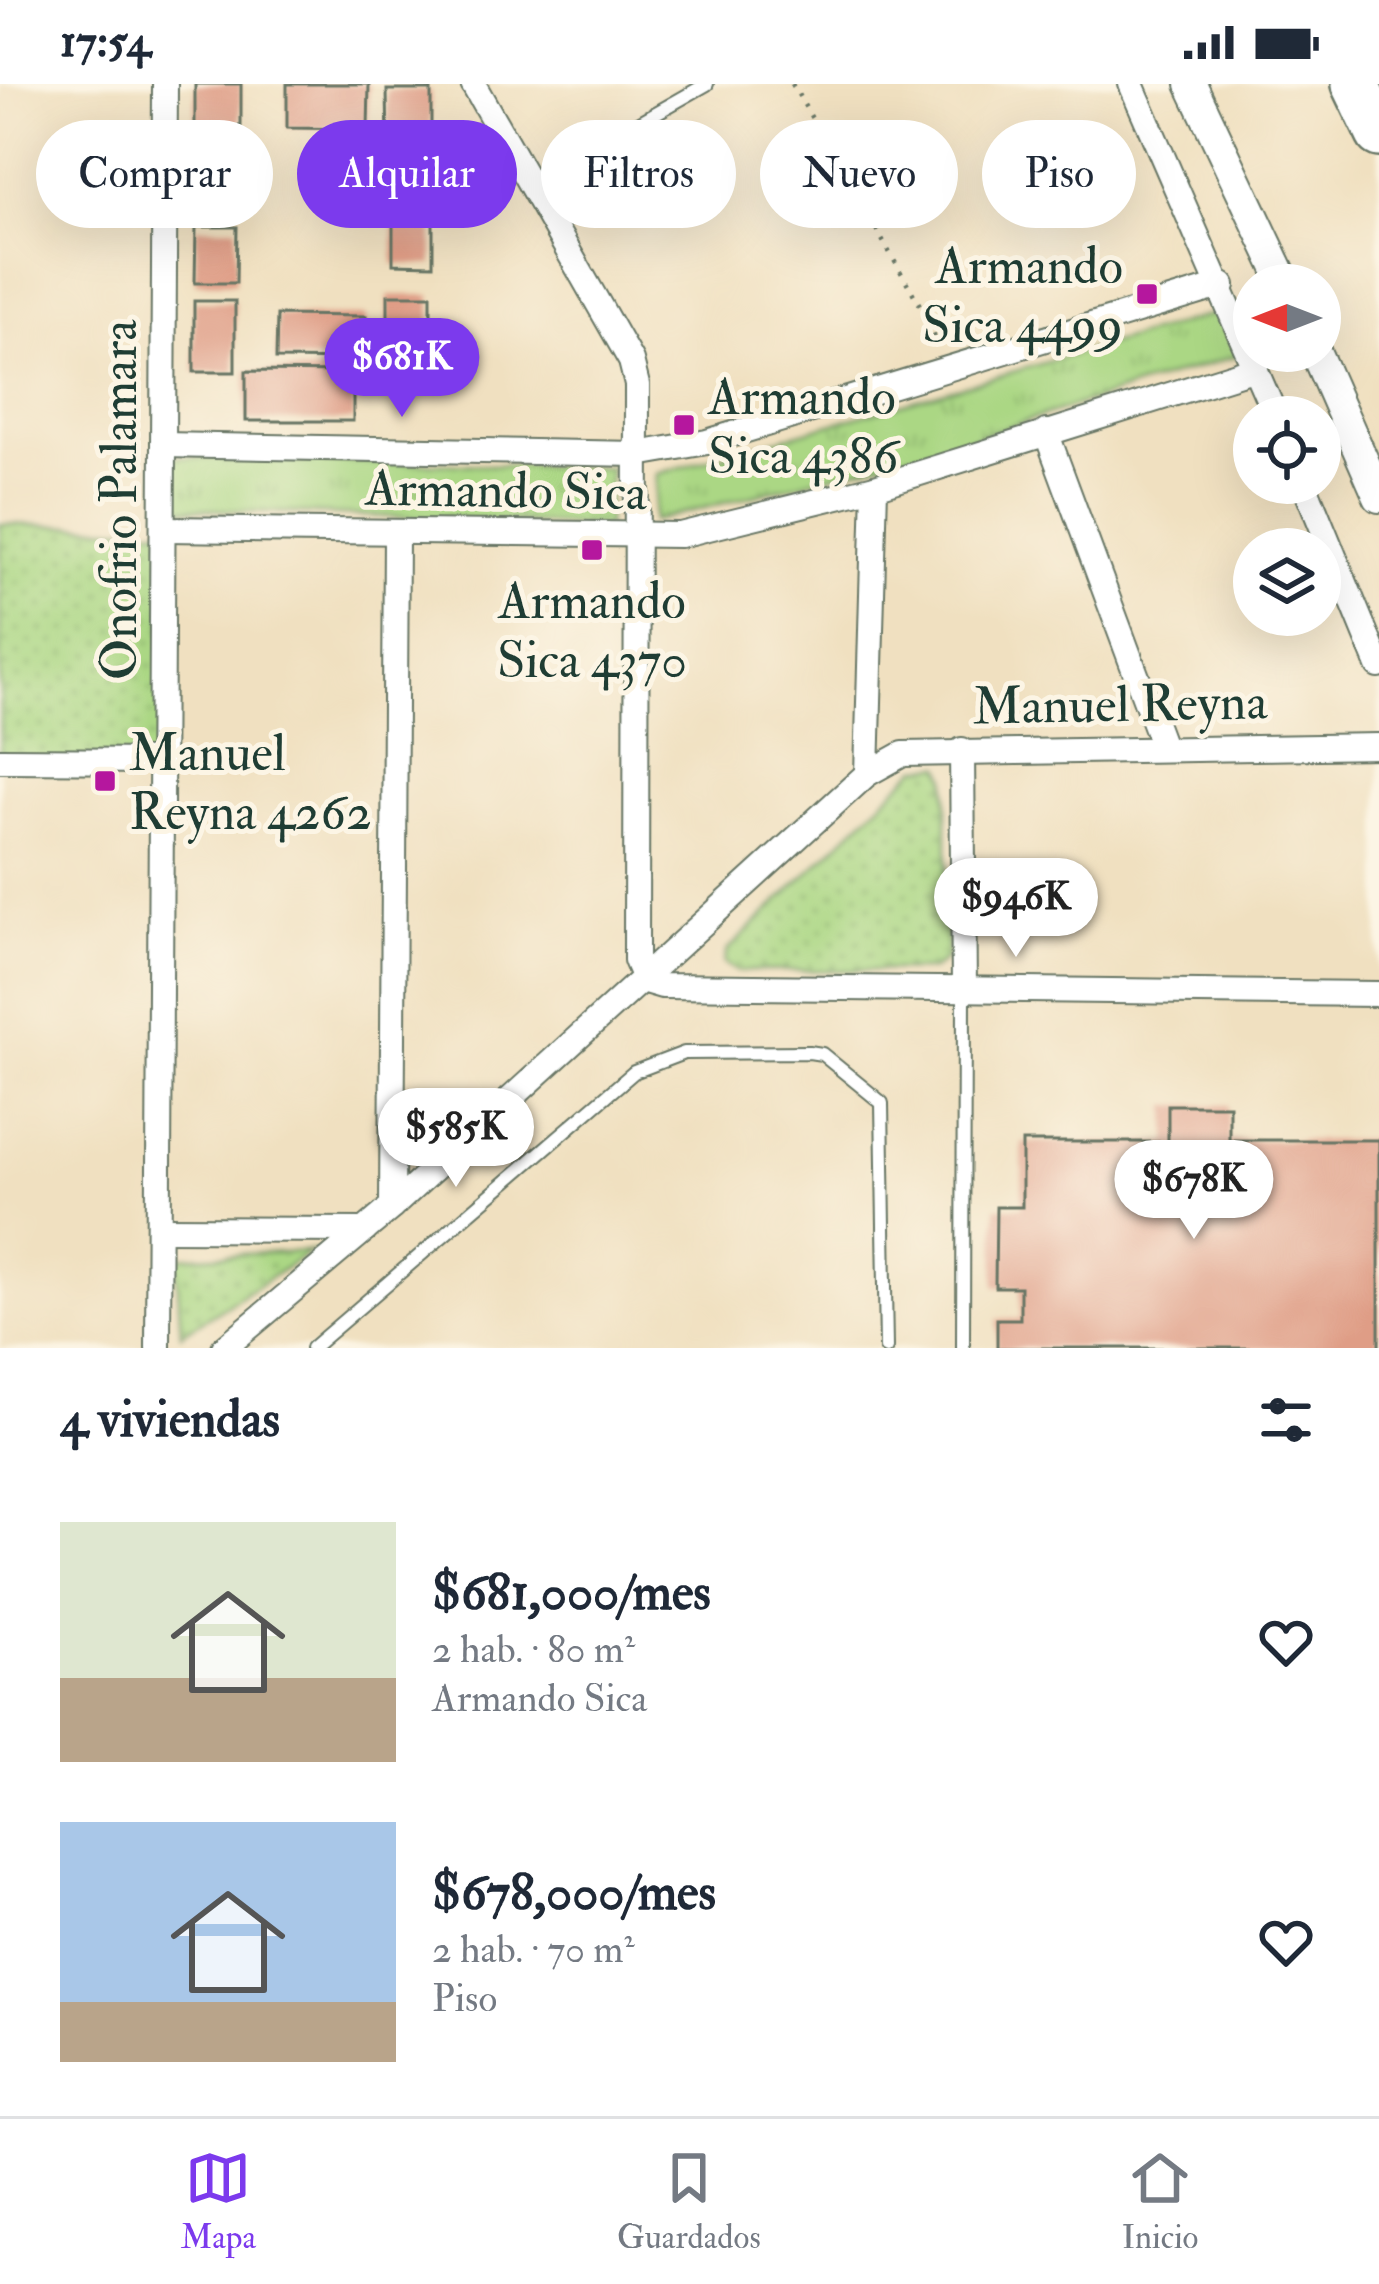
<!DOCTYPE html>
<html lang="es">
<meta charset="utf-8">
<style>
body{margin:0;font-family:"IM FELL Double Pica",serif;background:#f6f6f7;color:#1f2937;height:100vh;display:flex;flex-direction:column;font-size:45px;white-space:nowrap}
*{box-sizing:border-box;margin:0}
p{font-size:39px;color:#747a83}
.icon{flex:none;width:66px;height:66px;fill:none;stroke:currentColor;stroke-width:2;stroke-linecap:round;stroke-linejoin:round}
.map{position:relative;height:1264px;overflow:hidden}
.sheet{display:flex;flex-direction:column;background:#fff;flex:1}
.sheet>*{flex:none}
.top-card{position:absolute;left:36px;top:36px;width:1308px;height:108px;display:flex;gap:24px}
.needle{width:78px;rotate:270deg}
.controls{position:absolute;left:1233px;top:180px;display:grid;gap:24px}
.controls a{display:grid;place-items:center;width:108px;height:108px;border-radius:50%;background:#fff;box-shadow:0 12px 48px #0002;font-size:60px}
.price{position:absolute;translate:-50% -102px;padding:0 27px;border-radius:42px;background:#fff;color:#222;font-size:39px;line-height:78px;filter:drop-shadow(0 3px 6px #0008)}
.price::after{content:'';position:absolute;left:50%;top:72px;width:36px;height:27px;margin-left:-18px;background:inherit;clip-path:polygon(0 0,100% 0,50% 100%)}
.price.current{background:#7c3aed;color:#fff}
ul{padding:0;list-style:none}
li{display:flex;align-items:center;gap:36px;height:300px;padding:0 60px}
li span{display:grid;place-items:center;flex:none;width:336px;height:240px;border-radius:0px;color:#555}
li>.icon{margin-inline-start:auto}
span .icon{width:144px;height:144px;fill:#fffc;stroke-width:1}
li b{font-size:51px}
h2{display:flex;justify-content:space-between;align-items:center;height:144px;padding:0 60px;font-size:51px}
.pill{padding:0 42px;border-radius:54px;background:#fff;box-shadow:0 12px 48px #0002;font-size:42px;line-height:108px}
.pill.current{background:#7c3aed;color:#fff}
.status{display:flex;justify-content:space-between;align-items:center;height:84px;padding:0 60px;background:#fff;direction:ltr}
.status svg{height:33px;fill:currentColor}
.tabs{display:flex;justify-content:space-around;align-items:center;height:168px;border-top:3px solid #e0e1e3;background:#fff;font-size:33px;color:#747a83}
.tabs a{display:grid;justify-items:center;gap:6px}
.tabs .current{color:#7c3aed}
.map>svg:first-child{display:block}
.grass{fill:url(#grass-tufts);stroke:#658a5c;stroke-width:3}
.park{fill:url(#park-dots);stroke:#658a5c;stroke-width:3}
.building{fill:#df9d86}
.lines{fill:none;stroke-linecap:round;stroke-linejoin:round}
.service-casing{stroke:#687665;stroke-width:16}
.minor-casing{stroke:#687665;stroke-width:28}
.tertiary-casing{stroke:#687665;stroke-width:34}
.motorway-casing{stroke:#687665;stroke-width:50}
.path{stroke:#687665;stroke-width:4.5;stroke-dasharray:3 9;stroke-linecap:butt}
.service{stroke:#fff;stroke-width:12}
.minor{stroke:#fff;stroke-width:24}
.tertiary{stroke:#fff;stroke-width:30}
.motorway{stroke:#fff;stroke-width:45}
.poi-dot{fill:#b5179e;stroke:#fcf5e5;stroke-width:4.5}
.labels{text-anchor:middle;stroke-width:10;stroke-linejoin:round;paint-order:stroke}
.poi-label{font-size:51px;fill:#1f3d34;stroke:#fcf5e5;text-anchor:start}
.street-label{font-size:51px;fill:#1f3d34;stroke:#fcf5e5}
</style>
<div class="status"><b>17:54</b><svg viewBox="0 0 49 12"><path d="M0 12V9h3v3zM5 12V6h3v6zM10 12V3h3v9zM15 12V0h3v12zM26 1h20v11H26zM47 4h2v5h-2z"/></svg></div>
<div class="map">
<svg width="1379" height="1264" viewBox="0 0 1379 1264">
<defs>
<pattern id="grass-tufts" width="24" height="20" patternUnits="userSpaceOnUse" patternTransform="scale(3)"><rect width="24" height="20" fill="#abd784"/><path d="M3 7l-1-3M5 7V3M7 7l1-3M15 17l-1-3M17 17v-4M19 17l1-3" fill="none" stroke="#93b973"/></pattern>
<pattern id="park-dots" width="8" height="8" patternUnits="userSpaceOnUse" patternTransform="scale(3)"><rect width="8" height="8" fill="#abd784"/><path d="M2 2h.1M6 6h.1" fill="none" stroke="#93b973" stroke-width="1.8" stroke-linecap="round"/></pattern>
</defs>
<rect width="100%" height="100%" fill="#fcf5e5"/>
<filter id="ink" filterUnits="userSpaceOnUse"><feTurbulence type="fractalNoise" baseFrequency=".00833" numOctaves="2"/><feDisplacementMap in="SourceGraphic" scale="24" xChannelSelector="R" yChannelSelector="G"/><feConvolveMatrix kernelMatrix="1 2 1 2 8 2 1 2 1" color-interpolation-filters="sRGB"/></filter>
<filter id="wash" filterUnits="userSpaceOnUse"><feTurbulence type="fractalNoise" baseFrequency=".004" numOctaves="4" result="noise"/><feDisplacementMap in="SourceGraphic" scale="48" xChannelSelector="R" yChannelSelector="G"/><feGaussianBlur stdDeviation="2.7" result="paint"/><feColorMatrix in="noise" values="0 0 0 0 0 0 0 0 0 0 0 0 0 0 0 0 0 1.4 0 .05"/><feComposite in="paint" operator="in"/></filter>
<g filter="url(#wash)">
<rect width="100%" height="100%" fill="#f0e0c0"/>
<!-- grass -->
<g class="grass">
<path d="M1231 225 1251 267 950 361 653 437 657 390Z"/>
<path d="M171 373 610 384 607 442 172 424Z"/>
</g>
<!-- park -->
<g class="park">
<path d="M0 440 163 445 162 677 0 676Z"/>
<path d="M941 681 947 693V874L932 886 737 887 724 879 727 867 917 684Z"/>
<path d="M312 1167 181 1250 176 1173Z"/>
</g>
<g id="blocks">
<!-- building -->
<g class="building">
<rect x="195" y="0" width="46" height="42"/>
<path d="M287 0H369L368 45 287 44Z"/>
<path d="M387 6H431V62L388 63Z"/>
<rect x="195" y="55" width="44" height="61"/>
<path d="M393 100H433V181L393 180Z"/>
<path d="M196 143H237L236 199H195Z"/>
<rect x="388" y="211" width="43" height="55"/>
<rect x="194" y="217" width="41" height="71"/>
<path d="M277 231 366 232 365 276 276 275Z"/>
<path d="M246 287 353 288V337H246Z"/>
<path d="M1168 1021H1229V1056H1379V1264H997V1235H1020V1203H995L996 1123H1022V1058H1168Z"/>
</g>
</g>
</g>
<g filter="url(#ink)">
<use href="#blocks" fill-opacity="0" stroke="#687665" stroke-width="3"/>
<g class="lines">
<defs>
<g id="service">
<path d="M531 100 707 0"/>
<path d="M312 1264 634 988 684 969 809 968 822 970 882 1019 886 1264"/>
<path d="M963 1264 964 906"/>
</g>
<g id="minor">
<path d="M473 0 631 277 637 301 636 876 645 897"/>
<path d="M1131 0 1276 333"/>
<path d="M1046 348 1163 663"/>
<path d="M163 361 638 370 707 358 1223 201"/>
<path d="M1304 399 1379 582"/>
<path d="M163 445 680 451 875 403 1256 284"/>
<path d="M962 666 964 906"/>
<path d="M0 676 162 677"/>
<path d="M867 690 875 403"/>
<path d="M645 897 662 902 1379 910"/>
<path d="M392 1123 396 450"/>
<path d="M159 1145 365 1146"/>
<path d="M158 1264 165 0"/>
<path d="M224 1264 392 1123 867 690 903 670 1379 662"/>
</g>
<g id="tertiary">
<path d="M1191 0 1286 201"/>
<path d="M1315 267 1379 413"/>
</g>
<path id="motorway" d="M1355 0 1379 50"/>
</defs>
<!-- service casing -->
<use href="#service" class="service-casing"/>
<!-- minor casing -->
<use href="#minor" class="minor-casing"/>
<!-- tertiary casing -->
<use href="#tertiary" class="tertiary-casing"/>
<!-- motorway casing -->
<use href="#motorway" class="motorway-casing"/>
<!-- path -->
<path class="path" d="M792 0 931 240 937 263"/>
<!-- service -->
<use href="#service" class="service"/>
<!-- minor -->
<use href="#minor" class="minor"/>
<!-- tertiary -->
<use href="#tertiary" class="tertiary"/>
<!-- motorway -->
<use href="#motorway" class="motorway"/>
</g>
</g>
<!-- markers -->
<g class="poi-dot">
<rect x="1135" y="198" width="24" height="24" rx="6"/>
<rect x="672" y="329" width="24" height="24" rx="6"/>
<rect x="580" y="454" width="24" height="24" rx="6"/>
<rect x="93" y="685" width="24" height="24" rx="6"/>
</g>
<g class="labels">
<!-- poi labels -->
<g class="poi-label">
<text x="1123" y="199" text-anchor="end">Armando<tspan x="1123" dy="59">Sica 4499</tspan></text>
<text x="708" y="330">Armando<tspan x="708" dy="59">Sica 4386</tspan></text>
<text x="592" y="534" text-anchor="middle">Armando<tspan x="592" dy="59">Sica 4370</tspan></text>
<text x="129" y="686">Manuel<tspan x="129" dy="59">Reyna 4262</tspan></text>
</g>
<!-- street labels -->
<g class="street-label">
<text transform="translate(506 405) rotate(1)" y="18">Armando Sica</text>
<text transform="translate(118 416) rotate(-90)" y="18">Onofrio Palamara</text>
<text transform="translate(1120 619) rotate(-1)" y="18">Manuel Reyna</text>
</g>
</g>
</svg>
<div class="controls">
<a><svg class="needle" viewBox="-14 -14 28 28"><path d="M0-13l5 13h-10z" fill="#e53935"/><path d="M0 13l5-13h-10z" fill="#747a83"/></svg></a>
<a><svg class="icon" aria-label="locate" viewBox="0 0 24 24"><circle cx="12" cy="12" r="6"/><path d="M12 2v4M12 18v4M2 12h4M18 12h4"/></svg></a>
<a><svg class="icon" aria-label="layers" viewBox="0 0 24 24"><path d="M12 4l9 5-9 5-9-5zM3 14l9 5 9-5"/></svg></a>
</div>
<b class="price current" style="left:402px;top:336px">$681K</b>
<b class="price" style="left:1016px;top:876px">$946K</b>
<b class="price" style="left:456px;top:1106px">$585K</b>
<b class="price" style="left:1194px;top:1158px">$678K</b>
<div class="top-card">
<a class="pill">Comprar</a>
<a class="pill current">Alquilar</a>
<a class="pill">Filtros</a>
<a class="pill">Nuevo</a>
<a class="pill">Piso</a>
</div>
</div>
<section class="sheet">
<h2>4 viviendas<svg class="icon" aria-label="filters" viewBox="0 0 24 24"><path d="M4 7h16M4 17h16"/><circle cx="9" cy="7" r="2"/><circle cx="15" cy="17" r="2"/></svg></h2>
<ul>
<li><span style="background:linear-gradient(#dfe7d0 65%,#b9a48a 0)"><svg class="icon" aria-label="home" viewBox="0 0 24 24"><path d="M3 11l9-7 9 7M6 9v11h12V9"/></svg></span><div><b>$681,000/mes</b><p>2 hab. · 80 m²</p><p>Armando Sica</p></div><svg class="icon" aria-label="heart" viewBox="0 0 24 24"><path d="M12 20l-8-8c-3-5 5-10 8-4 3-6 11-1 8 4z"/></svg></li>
<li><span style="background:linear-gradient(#a9c7e8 75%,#b9a48a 0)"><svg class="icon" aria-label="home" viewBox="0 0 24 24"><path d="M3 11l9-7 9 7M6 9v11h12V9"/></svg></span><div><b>$678,000/mes</b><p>2 hab. · 70 m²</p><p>Piso</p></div><svg class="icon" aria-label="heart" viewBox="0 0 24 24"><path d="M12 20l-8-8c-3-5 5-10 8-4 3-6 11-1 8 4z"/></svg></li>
</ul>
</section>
<nav class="tabs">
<a class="current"><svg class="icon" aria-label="map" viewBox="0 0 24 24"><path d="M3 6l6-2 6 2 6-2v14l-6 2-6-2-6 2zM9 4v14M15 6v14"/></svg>Mapa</a>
<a><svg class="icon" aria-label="saved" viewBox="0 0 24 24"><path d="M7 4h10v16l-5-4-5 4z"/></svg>Guardados</a>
<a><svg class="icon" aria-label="home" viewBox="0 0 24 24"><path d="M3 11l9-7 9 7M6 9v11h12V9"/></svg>Inicio</a>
</nav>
